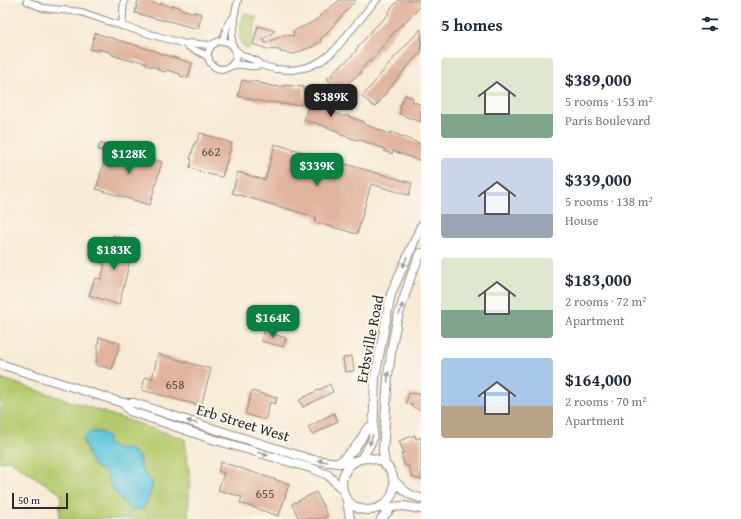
<!DOCTYPE html>
<meta charset="utf-8">
<style>
body{margin:0;font-family:"Gentium Book Plus",serif;background:#f2f2f3;color:#1f2937;height:100vh;display:flex;flex-direction:column;font-size:15px;white-space:nowrap}
*{box-sizing:border-box;margin:0}
p{font-size:13px;color:#747a83}
.icon{flex:none;width:22px;height:22px;fill:none;stroke:currentColor;stroke-width:2;stroke-linecap:round;stroke-linejoin:round}
.map{position:relative;flex:1;overflow:hidden}
.drawer{display:flex;flex-direction:column;background:#fff;width:320px}
.drawer>*{flex:none}
.scale{position:absolute;left:12px;bottom:10px;width:56px;box-sizing:border-box;padding-left:4px;border:2px solid #2b2b2b;border-top:0;font-size:11px;line-height:14px;white-space:nowrap;color:#2b2b2b;-webkit-text-stroke:3px #fbf7ec;paint-order:stroke}
.price{position:absolute;translate:-50% -34px;padding:0 9px;border-radius:8px;background:#0b8043;color:#fff;font-size:13px;line-height:26px;filter:drop-shadow(0 1px 2px #0008)}
.price::after{content:'';position:absolute;left:50%;top:24px;width:12px;height:9px;margin-left:-6px;background:inherit;clip-path:polygon(0 0,100% 0,50% 100%)}
.price.selected{background:#222;color:#fff}
ul{padding:0;list-style:none}
li{display:flex;align-items:center;gap:12px;height:100px;padding:0 20px}
li span{display:grid;place-items:center;flex:none;width:112px;height:80px;border-radius:4px;color:#555}
li>.icon{margin-inline-start:auto}
span .icon{width:48px;height:48px;fill:#fffc;stroke-width:1}
li b{font-size:17px}
h2{display:flex;justify-content:space-between;align-items:center;height:48px;padding:0 20px;font-size:17px}
main{display:flex;flex:1;min-height:0}
.map>svg:first-child{display:block}
.green{fill:#b4c96d;stroke:#707a4c;fill-rule:evenodd}
.water{fill:#5fc6db;stroke:#457883}
.lines{fill:none;stroke-linecap:round;stroke-linejoin:round}
.stream{stroke:#5fc6db;stroke-width:2}
.building{fill:#e0b39d}
.minor-casing{stroke:#918a80;stroke-width:8}
.secondary-casing{stroke:#918a80;stroke-width:10}
.minor{stroke:#fff;stroke-width:6}
.secondary{stroke:#fff;stroke-width:8}
.oneway{fill:#a0a0a0}
.labels{text-anchor:middle;stroke-width:4;stroke-linejoin:round;paint-order:stroke}
.number-label{font-size:13px;fill:#584d48}
.street-label{font-size:15px;fill:#2b2b2b;stroke:#fbf7ec}
</style>
<main>
<div class="map">
<svg width="421" height="519" viewBox="0 0 421 519">
<rect width="100%" height="100%" fill="#fbf7ec"/>
<filter id="ink" filterUnits="userSpaceOnUse"><feTurbulence type="fractalNoise" baseFrequency=".025" numOctaves="2"/><feDisplacementMap in="SourceGraphic" scale="8" xChannelSelector="R" yChannelSelector="G"/><feConvolveMatrix kernelMatrix="1 2 1 2 8 2 1 2 1" color-interpolation-filters="sRGB"/></filter>
<filter id="wash" filterUnits="userSpaceOnUse"><feTurbulence type="fractalNoise" baseFrequency=".012" numOctaves="4" result="noise"/><feDisplacementMap in="SourceGraphic" scale="16" xChannelSelector="R" yChannelSelector="G"/><feGaussianBlur stdDeviation="0.9" result="paint"/><feColorMatrix in="noise" values="0 0 0 0 0 0 0 0 0 0 0 0 0 0 0 0 0 1.4 0 .05"/><feComposite in="paint" operator="in"/></filter>
<g filter="url(#wash)">
<rect width="100%" height="100%" fill="#f7ead6"/>
<!-- green -->
<g class="green">
<path d="M244 13 257 17 249 49C233 43 242 26 244 13Z"/>
<path d="M0 378 185 439 190 481 188 519H59L61 494 9 460 0 462ZM83 438 117 449 128 448 139 456C141 470 142 473 153 482L151 492 143 510 111 487 107 474 89 457Z"/>
</g>
<!-- water -->
<path class="water" d="M90 432H101L108 437V445L117 449 128 448 139 456C141 470 142 473 153 482L151 492 143 510 131 509 122 501 111 487 107 474 95 467 89 457 83 438Z"/>
<g class="lines">
<!-- stream -->
<path class="stream" d="M124 519 131 509"/>
</g>
<g id="blocks">
<!-- building -->
<g class="building">
<path d="M138 0H148L147 1 160 5 161 3 172 7 173 5 181 8V9L194 13V12L202 14 198 29 165 20V21L135 13Z"/>
<path d="M340 0H356L327 32 328 33 320 39 321 41 312 47H311L294 54 280 52V50L267 49 253 44 258 26 275 31 263 39 265 43 285 35 294 36 293 31 309 24 320 17 319 16Z"/>
<path d="M399 0H421V6L401 26 400 25 370 62 369 61 360 71 361 73 337 91 327 78 333 74V73L335 71V70L349 59 356 51V50L358 47 373 29 389 14 388 13 392 7Z"/>
<path d="M421 29V52L405 69 375 107 362 97 394 58Z"/>
<path d="M95 33 158 52V53L192 63 188 78 180 76V74L167 70 166 72 158 70V68L146 65V63L133 59V61L124 59 112 55V53L99 49V51L90 49Z"/>
<path d="M242 80 249 82V81H253L272 86 281 87V86H285V85L304 87 303 99 319 105V106L345 117 346 115 353 118 364 122V124L390 134 391 132 421 144V161L393 151 392 154 384 151 385 149 358 139 357 140 339 134 340 132 313 122 312 123 304 120 307 113H306L309 105 280 104V103L268 102V103L238 96Z"/>
<path d="M405 95 413 98 412 101 421 105V122L399 114 401 108H399Z"/>
<path d="M200 133 232 143 222 177 199 172 200 171 190 168 192 159H190L195 142H197Z"/>
<path d="M100 143 162 162 150 205 96 189 107 152 98 150Z"/>
<path d="M275 144 292 149V152L293 149 412 183 409 195 371 184 357 234 315 222 316 217 232 193 238 172 265 180Z"/>
<path d="M113 235 135 241 119 305 89 295 95 278 101 279 105 265 101 263 103 256 107 257Z"/>
<path d="M264 331 286 338 283 347 261 341Z"/>
<path d="M99 337 120 343 112 369 96 365Z"/>
<path d="M158 354 211 369 201 406 142 390 145 377 152 379Z"/>
<path d="M352 356 354 371 345 372 343 358Z"/>
<path d="M330 384 333 392 303 407 299 400Z"/>
<path d="M252 391 277 398 275 404 270 402 265 420 245 414Z"/>
<path d="M409 393 412 394 413 393 421 395V410L412 407V405L406 403Z"/>
<path d="M334 413 338 421 312 435 308 427Z"/>
<path d="M415 435 416 439 421 437V480L412 477 408 465 405 466 401 454 404 453 399 441Z"/>
<path d="M221 462 289 484 279 516 240 503 242 497 218 490 224 473 218 471Z"/>
<path d="M316 492 328 516 320 519H299L292 504Z"/>
</g>
</g>
</g>
<g filter="url(#ink)">
<use href="#blocks" fill-opacity="0" stroke="#918a80" stroke-width="1"/>
<g class="lines">
<defs>
<g id="minor">
<path d="M27 1 43 8 81 12 122 26 185 44C192 51 202 51 209 58"/>
<path d="M122 26 124 0"/>
<circle cx="222" cy="55" r="14"/>
<path d="M222 41 229 22 234 17"/>
<path d="M185 44C195 41 203 47 214 44"/>
<path d="M232 45V35L235 22 234 17 238 0"/>
<path d="M236 50 243 56 257 61 260 65 275 69 292 70 308 67 321 61 334 51 372 5 377 0"/>
<path d="M232 66C243 62 250 69 260 65"/>
</g>
<g id="secondary">
<path d="M0 364 123 403H134L201 425 313 460 339 463 355 461"/>
<path d="M123 403 130 411 212 439 314 469 328 475 343 490"/>
<circle cx="368" cy="484" r="26"/>
<path d="M361 459 368 448 373 438 375 377 391 294 421 226"/>
<path d="M339 463 354 449 361 439 366 430 373 424"/>
<path d="M385 465 383 450 384 437 388 376 392 346 397 320 412 273 421 253"/>
<path d="M393 479C402 489 407 495 421 498"/>
<path d="M347 500 350 519"/>
<path d="M380 508 403 506 421 509"/>
<path d="M381 519 392 507"/>
</g>
</defs>
<!-- minor casing -->
<use href="#minor" class="minor-casing"/>
<!-- secondary casing -->
<use href="#secondary" class="secondary-casing"/>
<!-- minor -->
<use href="#minor" class="minor"/>
<!-- secondary -->
<use href="#secondary" class="secondary"/>
</g>
<!-- one-way arrows -->
<defs><path id="oneway-solid" d="M-6-.8H1V-3.2L6.5 0L1 3.2V.8H-6Z"/></defs>
<g class="oneway">
<use href="#oneway-solid" transform="translate(405 262) rotate(113)"/>
<use href="#oneway-solid" transform="translate(401 309) rotate(-72)"/>
<use href="#oneway-solid" transform="translate(388 377) rotate(-85)"/>
<use href="#oneway-solid" transform="translate(192 422) rotate(-162)"/>
<use href="#oneway-solid" transform="translate(371 440) rotate(108)"/>
<use href="#oneway-solid" transform="translate(263 454) rotate(16)"/>
<use href="#oneway-solid" transform="translate(323 461) rotate(-171)"/>
</g>
</g>
<g class="labels">
<!-- number labels -->
<g class="number-label">
<text x="211" y="156">662</text>
<text x="175" y="389">658</text>
<text x="265" y="498">655</text>
</g>
<!-- street labels -->
<g class="street-label">
<text transform="translate(370 339) rotate(-79)" y="5">Erbsville Road</text>
<text transform="translate(243 423) rotate(17)" y="5">Erb Street West</text>
</g>
</g>
</svg>
<div class="scale">50 m</div>
<b class="price selected" style="left:331px;top:118px">$389K</b>
<b class="price" style="left:129px;top:175px">$128K</b>
<b class="price" style="left:317px;top:187px">$339K</b>
<b class="price" style="left:114px;top:271px">$183K</b>
<b class="price" style="left:273px;top:339px">$164K</b>
</div>
<section class="drawer">
<h2>5 homes<svg class="icon" aria-label="filters" viewBox="0 0 24 24"><path d="M4 7h16M4 17h16"/><circle cx="9" cy="7" r="2"/><circle cx="15" cy="17" r="2"/></svg></h2>
<ul>
<li><span style="background:linear-gradient(#dfe7d0 70%,#7fa58c 0)"><svg class="icon" aria-label="home" viewBox="0 0 24 24"><path d="M3 11l9-7 9 7M6 9v11h12V9"/></svg></span><div><b>$389,000</b><p>5 rooms · 153 m²</p><p>Paris Boulevard</p></div></li>
<li><span style="background:linear-gradient(#c9d6e8 70%,#9aa5b1 0)"><svg class="icon" aria-label="home" viewBox="0 0 24 24"><path d="M3 11l9-7 9 7M6 9v11h12V9"/></svg></span><div><b>$339,000</b><p>5 rooms · 138 m²</p><p>House</p></div></li>
<li><span style="background:linear-gradient(#dfe7d0 65%,#7fa58c 0)"><svg class="icon" aria-label="home" viewBox="0 0 24 24"><path d="M3 11l9-7 9 7M6 9v11h12V9"/></svg></span><div><b>$183,000</b><p>2 rooms · 72 m²</p><p>Apartment</p></div></li>
<li><span style="background:linear-gradient(#a9c7e8 60%,#b9a48a 0)"><svg class="icon" aria-label="home" viewBox="0 0 24 24"><path d="M3 11l9-7 9 7M6 9v11h12V9"/></svg></span><div><b>$164,000</b><p>2 rooms · 70 m²</p><p>Apartment</p></div></li>
</ul>
</section>
</main>
